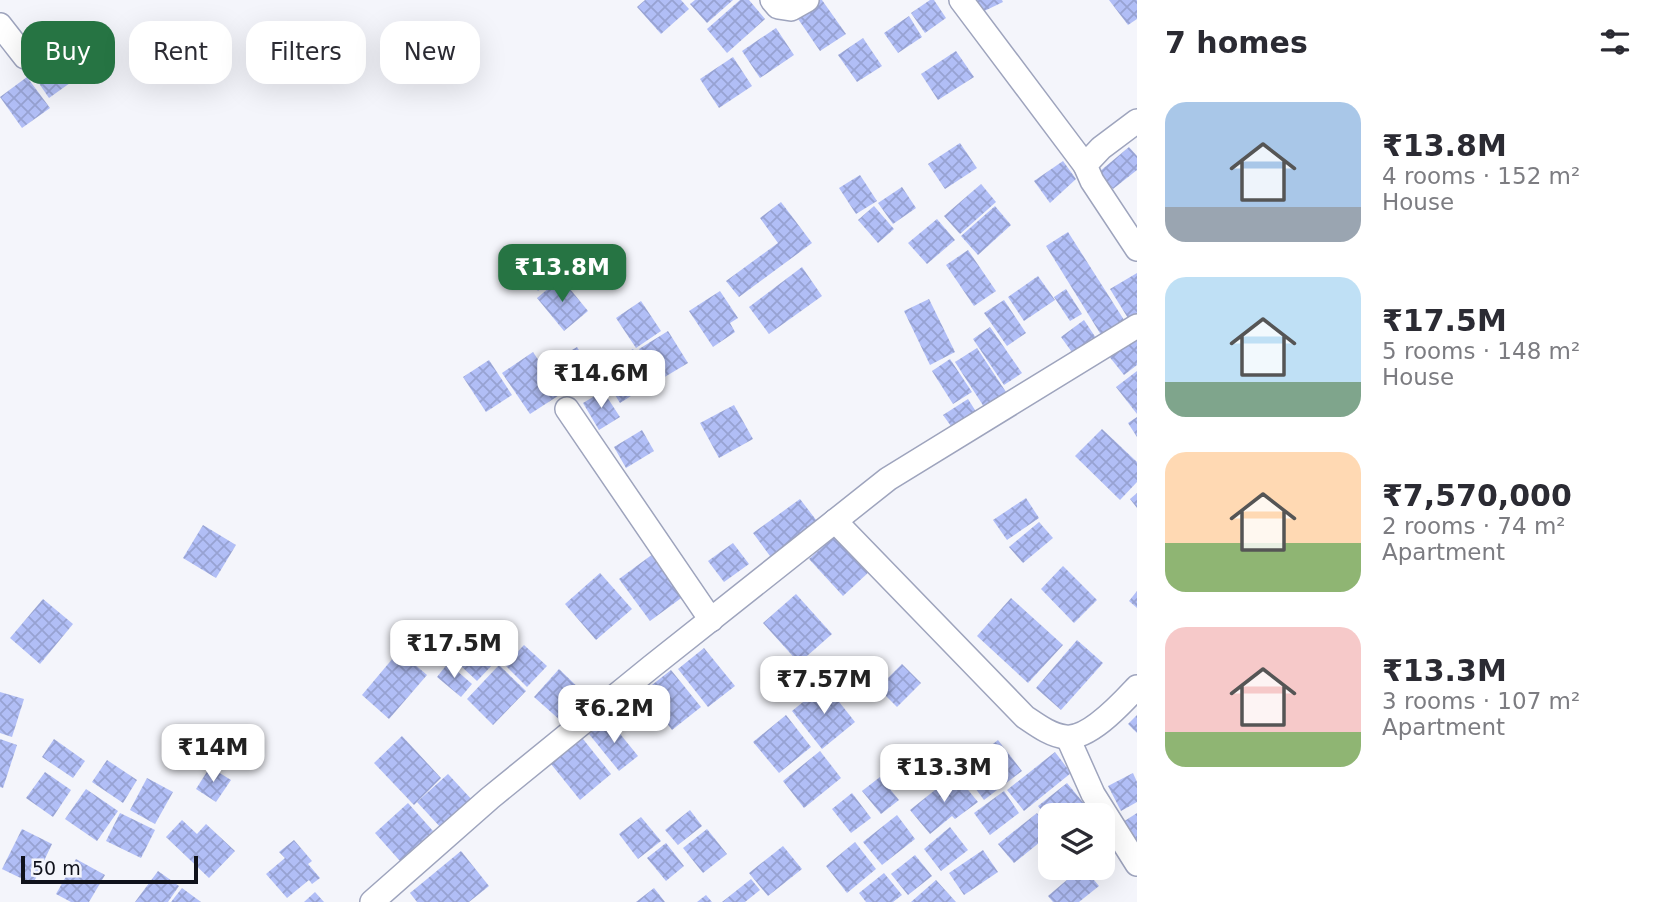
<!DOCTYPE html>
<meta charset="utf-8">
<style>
body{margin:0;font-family:"DejaVu Sans",sans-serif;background:#f7f7f7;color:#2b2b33;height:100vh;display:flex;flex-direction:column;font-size:26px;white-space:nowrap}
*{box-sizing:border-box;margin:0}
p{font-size:23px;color:#7c7c81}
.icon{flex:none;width:38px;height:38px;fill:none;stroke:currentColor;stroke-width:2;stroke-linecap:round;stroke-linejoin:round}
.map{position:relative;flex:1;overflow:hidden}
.drawer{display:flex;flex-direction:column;background:#fff;width:525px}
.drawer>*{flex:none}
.banner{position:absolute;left:21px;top:21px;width:665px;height:63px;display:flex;gap:14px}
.buttons{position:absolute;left:1038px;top:803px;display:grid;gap:14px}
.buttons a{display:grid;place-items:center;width:77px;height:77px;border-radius:14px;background:#fff;box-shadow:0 7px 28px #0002;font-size:35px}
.scale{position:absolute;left:21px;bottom:18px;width:177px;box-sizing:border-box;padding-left:7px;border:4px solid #10121b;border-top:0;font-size:19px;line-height:24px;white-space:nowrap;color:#10121b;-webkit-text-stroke:5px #f4f5fb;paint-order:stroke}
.price{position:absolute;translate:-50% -60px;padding:0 16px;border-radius:14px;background:#fff;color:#222;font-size:23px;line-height:46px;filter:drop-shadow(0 2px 4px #0008)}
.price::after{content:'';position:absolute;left:50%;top:42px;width:21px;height:16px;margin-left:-10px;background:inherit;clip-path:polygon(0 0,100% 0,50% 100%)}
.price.on{background:#267443;color:#fff}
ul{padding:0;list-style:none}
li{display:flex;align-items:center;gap:21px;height:175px;padding:0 28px}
li span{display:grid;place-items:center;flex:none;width:196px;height:140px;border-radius:21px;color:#555}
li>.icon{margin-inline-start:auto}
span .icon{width:84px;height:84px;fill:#fffc;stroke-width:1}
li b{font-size:30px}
h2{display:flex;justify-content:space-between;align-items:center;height:84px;padding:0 28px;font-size:30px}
.chip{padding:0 24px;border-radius:21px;background:#fff;box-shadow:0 7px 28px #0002;font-size:24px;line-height:63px}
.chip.on{background:#267443;color:#fff}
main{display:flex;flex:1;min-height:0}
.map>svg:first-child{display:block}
.building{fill:url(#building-cross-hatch)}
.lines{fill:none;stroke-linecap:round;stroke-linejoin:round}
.street-casing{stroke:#9ea4bd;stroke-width:26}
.street{stroke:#fff;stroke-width:23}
</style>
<main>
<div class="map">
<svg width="1137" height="902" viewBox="0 0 1137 902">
<defs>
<pattern id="building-cross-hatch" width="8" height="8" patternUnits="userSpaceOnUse" patternTransform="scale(1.75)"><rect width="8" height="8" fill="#b1bef6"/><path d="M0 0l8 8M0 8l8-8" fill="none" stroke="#97a2d2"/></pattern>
</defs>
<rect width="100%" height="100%" fill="#f4f5fb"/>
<!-- building -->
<g class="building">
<path d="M645 0H681L689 9 661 34 637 7Z"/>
<path d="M695 0H733L707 23 690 4Z"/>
<path d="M740 0H749L765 19 727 53 707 29Z"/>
<path d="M820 0H822L846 34 820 51 796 16Z"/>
<path d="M930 0H934L946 18 925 33 911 13Z"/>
<path d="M967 0H1002L1003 2 978 14Z"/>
<path d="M1109 0H1137V19L1128 25Z"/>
<path d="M909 16 922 37 898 53 884 33Z"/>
<path d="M776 28 794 55 760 78 742 51Z"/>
<path d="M863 38 882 66 857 82 838 55Z"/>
<path d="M56 49 77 78 49 98 29 69Z"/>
<path d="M956 51 974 77 938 100 921 74Z"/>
<path d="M733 57 752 86 719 108 700 79Z"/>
<path d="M27 77 50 108 22 128 0 97Z"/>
<path d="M960 143 977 168 945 189 928 164Z"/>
<path d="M1129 147 1137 156V170L1113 189 1099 172Z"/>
<path d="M1063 161 1076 179 1050 203 1034 181Z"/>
<path d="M860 175 877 201 856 214 839 188Z"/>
<path d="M981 184 996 202 960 234 944 216Z"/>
<path d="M902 187 916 208 893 224 878 203Z"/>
<path d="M781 202 812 243 739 297 726 281 778 243 760 218Z"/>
<path d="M874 206 894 229 878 243 858 220Z"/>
<path d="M995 206 1011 225 978 255 961 236Z"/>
<path d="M937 219 955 240 927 264 908 243Z"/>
<path d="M1068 232 1126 323 1103 338 1046 246Z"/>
<path d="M968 250 996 291 974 306 946 265Z"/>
<path d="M535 253 554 277 538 291 519 267Z"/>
<path d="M802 267 822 296 769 334 749 307Z"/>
<path d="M1137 273V319L1131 323 1110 289Z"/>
<path d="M1038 276 1055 300 1024 321 1008 297Z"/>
<path d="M561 278 588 311 564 331 537 298Z"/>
<path d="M1066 289 1082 314 1070 321 1054 297Z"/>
<path d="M720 291 738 318 730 323 735 332 713 347 689 311Z"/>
<path d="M929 299 955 352 930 365 904 311Z"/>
<path d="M1004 300 1026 333 1007 346 984 313Z"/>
<path d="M641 301 661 331 636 348 616 318Z"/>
<path d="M1084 320 1098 341 1074 355 1061 337Z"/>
<path d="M990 327 1022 373 1004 385 973 339Z"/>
<path d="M668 331 688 363 658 381 639 349Z"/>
<path d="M1137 333V365L1124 375 1108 355Z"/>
<path d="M577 347 590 368 563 385 550 363Z"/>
<path d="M977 348 1008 395 986 410 955 362Z"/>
<path d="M633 349 653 382 620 403 599 369Z"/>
<path d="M533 352 561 394 530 414 502 373Z"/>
<path d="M950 359 972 392 953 404 932 371Z"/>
<path d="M489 360 512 395 486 412 463 377Z"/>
<path d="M1137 371V414L1116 387Z"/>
<path d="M603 391 620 417 599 430 583 403Z"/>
<path d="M968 399 980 418 956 433 943 415Z"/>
<path d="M734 405 753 439 719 458 700 423Z"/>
<path d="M1137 417V437L1128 423Z"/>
<path d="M1102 429 1137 462V482L1120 500 1075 456Z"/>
<path d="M642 430 654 451 626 468 614 447Z"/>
<path d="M1137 493V508L1130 499Z"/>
<path d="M1026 498 1039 518 1007 540 993 520Z"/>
<path d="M800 499 820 525 773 560 753 533Z"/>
<path d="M1039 522 1053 538 1023 563 1009 547Z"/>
<path d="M203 525 236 545 216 578 183 558Z"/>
<path d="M838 533 871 570 843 596 809 559Z"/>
<path d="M733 543 749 564 724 582 708 561Z"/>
<path d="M653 554 684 596 650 621 619 579Z"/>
<path d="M1063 566 1097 600 1074 623 1041 589Z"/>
<path d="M600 573 632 609 596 640 565 604Z"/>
<path d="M1137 591V608L1129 601Z"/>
<path d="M796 594 832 634 799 663 763 623Z"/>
<path d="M1011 598 1063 645 1028 683 977 636Z"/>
<path d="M43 599 73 624 40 664 10 638Z"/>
<path d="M497 628 513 643 477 681 461 666Z"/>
<path d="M1077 640 1103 663 1061 710 1036 688Z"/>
<path d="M524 645 547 666 527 687 505 665Z"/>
<path d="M704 648 735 686 708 707 678 669Z"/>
<path d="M399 651 427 675 389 719 362 695Z"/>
<path d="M448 663 472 684 461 697 437 677Z"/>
<path d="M902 664 921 683 897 707 878 688Z"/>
<path d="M499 665 526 691 493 725 467 699Z"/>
<path d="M559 669 586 695 561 721 534 697Z"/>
<path d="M671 670 701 707 672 730 643 692Z"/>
<path d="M825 684 855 722 822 749 792 711Z"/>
<path d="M0 692 24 699 12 737 0 733Z"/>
<path d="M786 715 811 747 779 773 753 742Z"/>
<path d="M1137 715V733L1128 724Z"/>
<path d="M608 719 638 756 619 771 589 734Z"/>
<path d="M579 734 611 774 580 800 547 759Z"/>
<path d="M402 736 441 778 414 805 374 763Z"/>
<path d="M0 739 17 745 3 788 0 787Z"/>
<path d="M54 739 85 761 73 778 42 757Z"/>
<path d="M998 740 1022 771 984 800 961 769Z"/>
<path d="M820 751 841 778 804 808 783 781Z"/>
<path d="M1055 752 1071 773 1024 811 1007 790Z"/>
<path d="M107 760 137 780 123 803 92 782Z"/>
<path d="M210 767 231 780 216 802 196 789Z"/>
<path d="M45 772 71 790 53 817 26 798Z"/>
<path d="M1133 773 1137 782V802L1121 811 1108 786Z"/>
<path d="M448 774 474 802 443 830 417 802Z"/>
<path d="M955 774 978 802 955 819 952 816 930 834 910 810Z"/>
<path d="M880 777 899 800 881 814 862 791Z"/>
<path d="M147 778 173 792 155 824 130 810Z"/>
<path d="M1067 783 1086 806 1074 816H1050V821L1038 806Z"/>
<path d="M86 789 118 811 97 841 65 819Z"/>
<path d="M1004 791 1019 813 990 835 974 813Z"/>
<path d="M852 793 871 818 851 833 832 809Z"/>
<path d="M408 803 433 831 400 861 375 833Z"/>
<path d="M690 810 702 826 678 845 665 830Z"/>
<path d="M120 813 155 830 141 858 106 841Z"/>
<path d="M1037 813 1050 830V834L1014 863 998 844Z"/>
<path d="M1137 813V844L1123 822Z"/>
<path d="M897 815 915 839 882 865 863 842Z"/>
<path d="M641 817 661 841 638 859 619 834Z"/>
<path d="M182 820 197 834 206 824 235 851 209 878 166 837Z"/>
<path d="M950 827 968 850 941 871 924 849Z"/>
<path d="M22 829 52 844 33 884 2 869Z"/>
<path d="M707 829 727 854 703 873 683 848Z"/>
<path d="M1102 831 1111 844 1102 850Z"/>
<path d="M294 840 312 861 308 864 320 878 312 884 309 880 287 898 266 874 285 858 279 852Z"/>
<path d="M855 842 876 869 847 893 826 866Z"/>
<path d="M666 843 684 866 666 881 647 858Z"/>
<path d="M783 846 802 869 768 896 749 873Z"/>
<path d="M983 850 998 872 964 895 949 873Z"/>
<path d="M461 851 489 886 469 902H417L410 893Z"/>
<path d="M915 855 932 876 908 895 891 874Z"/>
<path d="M76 859 105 875 89 902H71L56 894Z"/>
<path d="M1081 868H1084L1099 886 1079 902H1053L1048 896Z"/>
<path d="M158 871 179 886 168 902H135Z"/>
<path d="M884 873 902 895 893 902H866L859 893Z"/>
<path d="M751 879 760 890 745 902H722Z"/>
<path d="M936 880 956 902H911Z"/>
<path d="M182 888 201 902H171Z"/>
<path d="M654 888 665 902H636Z"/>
<path d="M315 892 324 902H304Z"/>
<path d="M706 895 712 902H697Z"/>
</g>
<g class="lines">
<defs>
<g id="street">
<path d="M772 0 778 7 791 9 807 0"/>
<path d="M961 0 1085 165"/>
<path d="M0 25 25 57"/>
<path d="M1137 121 1101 148 1085 165 1092 181 1137 249"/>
<path d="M567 409 711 620"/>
<path d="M835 521 1025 717C1037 725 1050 735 1065 737 1089 740 1122 703 1137 687"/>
<path d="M1068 738 1093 794 1137 864"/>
<path d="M372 902 490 798 651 667 888 479 1137 326"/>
</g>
</defs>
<!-- street casing -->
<use href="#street" class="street-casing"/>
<!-- street -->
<use href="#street" class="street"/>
</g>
</svg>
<div class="buttons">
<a><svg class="icon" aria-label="layers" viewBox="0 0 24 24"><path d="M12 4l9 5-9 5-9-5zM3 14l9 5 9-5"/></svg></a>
</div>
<div class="scale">50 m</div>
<b class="price on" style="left:562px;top:304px">₹13.8M</b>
<b class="price" style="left:601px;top:410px">₹14.6M</b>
<b class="price" style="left:454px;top:680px">₹17.5M</b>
<b class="price" style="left:824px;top:716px">₹7.57M</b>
<b class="price" style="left:614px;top:745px">₹6.2M</b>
<b class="price" style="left:213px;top:784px">₹14M</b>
<b class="price" style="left:944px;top:804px">₹13.3M</b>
<div class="banner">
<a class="chip on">Buy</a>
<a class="chip">Rent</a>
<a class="chip">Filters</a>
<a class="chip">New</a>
</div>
</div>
<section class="drawer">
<h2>7 homes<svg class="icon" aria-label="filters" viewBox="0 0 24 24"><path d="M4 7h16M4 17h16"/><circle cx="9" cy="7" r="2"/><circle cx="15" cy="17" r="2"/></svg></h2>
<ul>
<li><span style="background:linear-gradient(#a9c7e8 75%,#9aa5b1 0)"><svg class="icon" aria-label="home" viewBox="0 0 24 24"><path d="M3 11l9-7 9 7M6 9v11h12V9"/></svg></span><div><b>₹13.8M</b><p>4 rooms · 152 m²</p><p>House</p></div></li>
<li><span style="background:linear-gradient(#bfe0f5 75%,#7fa58c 0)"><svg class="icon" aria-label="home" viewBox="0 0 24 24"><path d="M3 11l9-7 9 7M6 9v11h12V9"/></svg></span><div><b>₹17.5M</b><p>5 rooms · 148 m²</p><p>House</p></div></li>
<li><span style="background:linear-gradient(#ffd9b3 65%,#8fb573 0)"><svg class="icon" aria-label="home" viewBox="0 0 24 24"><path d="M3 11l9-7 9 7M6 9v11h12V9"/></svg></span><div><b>₹7,570,000</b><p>2 rooms · 74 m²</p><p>Apartment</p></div></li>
<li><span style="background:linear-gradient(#f6c9c9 75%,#8fb573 0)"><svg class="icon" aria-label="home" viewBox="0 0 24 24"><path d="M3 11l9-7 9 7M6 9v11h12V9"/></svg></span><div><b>₹13.3M</b><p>3 rooms · 107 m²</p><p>Apartment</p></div></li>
</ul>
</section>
</main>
